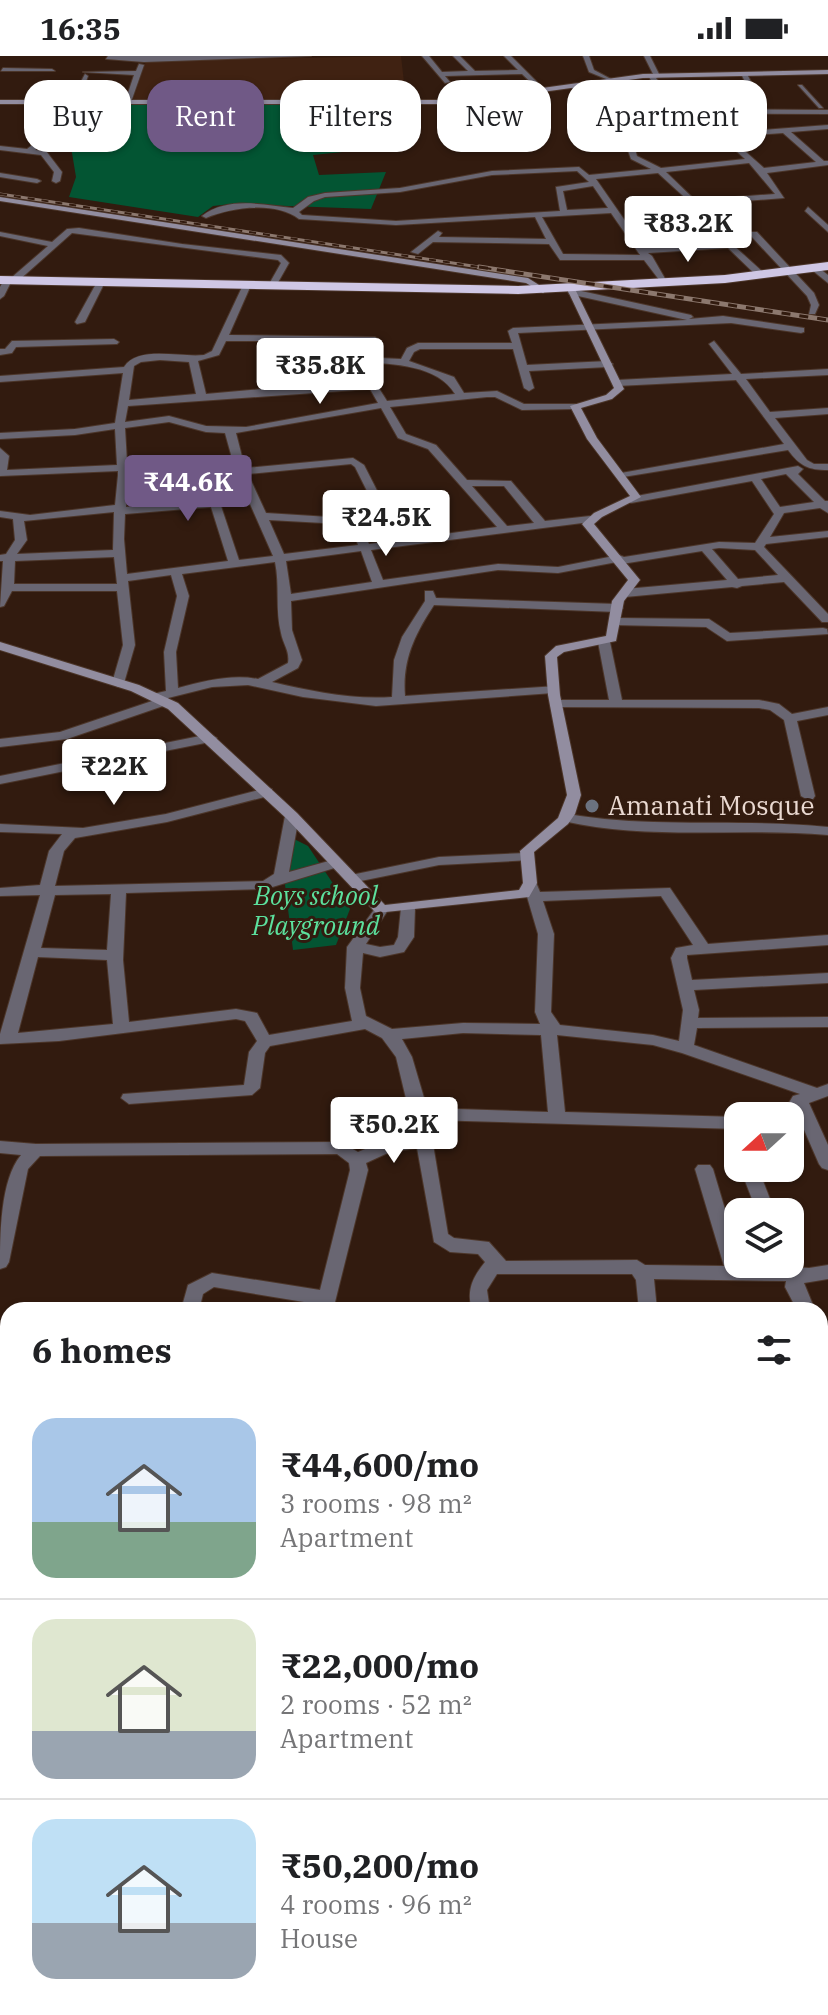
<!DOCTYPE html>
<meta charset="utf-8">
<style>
body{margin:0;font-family:"IBM Plex Serif",serif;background:#f6f6f6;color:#202124;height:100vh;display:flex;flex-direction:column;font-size:30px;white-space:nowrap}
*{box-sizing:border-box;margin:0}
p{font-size:26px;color:#757577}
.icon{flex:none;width:44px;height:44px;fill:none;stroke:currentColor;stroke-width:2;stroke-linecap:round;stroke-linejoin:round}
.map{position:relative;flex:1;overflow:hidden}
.details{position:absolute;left:0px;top:1246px;width:828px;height:714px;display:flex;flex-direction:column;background:#fff;border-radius:24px 24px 0 0;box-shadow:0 2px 6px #0004}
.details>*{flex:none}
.top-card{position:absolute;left:24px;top:24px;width:780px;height:72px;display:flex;gap:16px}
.needle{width:52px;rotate:249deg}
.buttons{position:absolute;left:724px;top:1046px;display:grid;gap:16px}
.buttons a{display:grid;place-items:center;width:80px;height:80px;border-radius:16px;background:#fff;box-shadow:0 2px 6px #0004;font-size:40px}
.price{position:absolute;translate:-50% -68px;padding:0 18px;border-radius:8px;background:#fff;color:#222;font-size:26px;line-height:52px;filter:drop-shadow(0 2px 4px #0008)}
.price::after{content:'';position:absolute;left:50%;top:48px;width:24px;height:18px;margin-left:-12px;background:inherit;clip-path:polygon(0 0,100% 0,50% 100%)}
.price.on{background:#705986;color:#fff}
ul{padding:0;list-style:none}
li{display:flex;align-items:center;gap:24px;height:200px;padding:0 32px}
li+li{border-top:2px solid #e0e0e0}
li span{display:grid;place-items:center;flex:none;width:224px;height:160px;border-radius:24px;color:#555}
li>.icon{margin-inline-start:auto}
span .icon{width:96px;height:96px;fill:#fffc;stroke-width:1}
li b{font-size:34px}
h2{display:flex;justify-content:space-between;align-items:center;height:96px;padding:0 32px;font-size:34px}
.tag{padding:0 28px;border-radius:24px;background:#fff;box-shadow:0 2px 6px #0004;font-size:28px;line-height:72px}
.tag.on{background:#705986;color:#fff}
.status{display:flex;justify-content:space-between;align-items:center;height:56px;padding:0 40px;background:#fff;direction:ltr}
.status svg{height:22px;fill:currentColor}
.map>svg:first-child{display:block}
.built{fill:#402212}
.green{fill:#035533}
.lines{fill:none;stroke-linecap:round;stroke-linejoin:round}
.street-casing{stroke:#4c362a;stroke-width:2}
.secondary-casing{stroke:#4c362a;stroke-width:2}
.highway-casing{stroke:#4c362a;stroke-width:2}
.street{fill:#696672;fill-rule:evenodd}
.secondary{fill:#928da0;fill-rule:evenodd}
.highway{fill:#cfc7e5;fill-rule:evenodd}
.rail-far1-casing{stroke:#8c786e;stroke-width:3}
.rail-casing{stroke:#8c786e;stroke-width:5}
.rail-far1{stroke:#321b0f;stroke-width:2;stroke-dasharray:7;stroke-linecap:butt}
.rail{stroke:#321b0f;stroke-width:3;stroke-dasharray:9;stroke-linecap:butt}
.worship-dot{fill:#6b7280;stroke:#321b0f;stroke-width:3}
.labels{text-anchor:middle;stroke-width:6;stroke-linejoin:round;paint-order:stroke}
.poi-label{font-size:26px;fill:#ead9d1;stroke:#321b0f;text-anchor:start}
.park-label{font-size:26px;font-style:italic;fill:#5ce09d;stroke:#321b0f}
</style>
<div class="status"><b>16:35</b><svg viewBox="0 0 49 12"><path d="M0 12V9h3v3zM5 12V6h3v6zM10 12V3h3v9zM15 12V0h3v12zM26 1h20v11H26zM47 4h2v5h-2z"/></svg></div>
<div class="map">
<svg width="828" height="1959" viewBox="0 0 828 1959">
<rect width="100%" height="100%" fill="#321b0f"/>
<!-- built -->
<path class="built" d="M401 0 406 44H133L146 5Z"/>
<!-- green -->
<g class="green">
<path d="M92 48H397L392 91 313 99 319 119 386 116 371 153 231 148 213 150 198 161 69 141 76 121 70 85Z"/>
<path d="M294 783 308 790 350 853 336 889 293 894 284 820Z"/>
</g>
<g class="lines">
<defs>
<g id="street">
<path d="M108 0H311L144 6 106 3Z"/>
<path d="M422 0H429L442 16 468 15 453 0H460L475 15 518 14 504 0H511L546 35 541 36 522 18 445 20 450 26 445 27Z"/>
<path d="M583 0H589L594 14 611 23V25L589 16Z"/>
<path d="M644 0H650L660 20 656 22 680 53 828 54V58L628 57 643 61 656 82 828 69V73L791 76 824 105H828V109L767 117 784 142 693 149 658 117 596 123 644 192 723 187 718 181 722 179 764 217V221H758L728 192 648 197 652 200 667 226 663 229 644 204H560L549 188 433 186 418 198 411 196 438 175 442 177 439 181 546 183 535 161 396 169 299 163C275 145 233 151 206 162L202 160C228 140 264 149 293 152L308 141 325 137 400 132 492 115 579 111 589 119 651 113 631 103 627 92 650 83 637 65 589 49 571 31 576 30 593 47 620 55 672 53 648 20 653 18ZM783 77 816 106 764 112 729 81ZM721 81 745 103 661 112 637 100 635 93 655 86ZM749 107 775 138 695 144 666 116ZM577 115 589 126 556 131 560 155 396 165 302 159 299 156 314 145 325 141 400 136 492 119ZM593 130 608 152 567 154 563 135ZM611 157 640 199 563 198 542 161Z"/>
<path d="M139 8 144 9 131 46 128 48 125 46 134 19 83 16 136 15Z"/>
<path d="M3 12 52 13 55 15H1Z"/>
<path d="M744 16 747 18 763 49 757 48 741 18Z"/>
<path d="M85 18 88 20 83 34 96 39 94 47 89 46 90 41 76 35Z"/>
<path d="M798 29H802L823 52H819Z"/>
<path d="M40 44 43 46 35 62 56 66 45 87 35 94 46 95 62 116 60 125 56 127 52 125 54 116 41 99 0 94V90L27 93 39 84 47 68 26 64Z"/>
<path d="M0 117 37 123 41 125 37 127 0 121Z"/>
<path d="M808 151 828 169V176L805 155Z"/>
<path d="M79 172 182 188 281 199 289 207 276 230 272 233 268 230 281 207 278 204 72 177 17 226H11L4 240 0 243V231L5 222H11L48 190 0 180V176L52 186 67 173Z"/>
<path d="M751 176H757L814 237 819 249 815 258H809L811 249 807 240 751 180Z"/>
<path d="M815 209 828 219V227L812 214 811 212Z"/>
<path d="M101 223 105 226 85 266 77 268 75 266 97 226Z"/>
<path d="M247 226 251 229 229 279 375 281 380 284 375 287 270 285 271 333 366 327 362 320 367 317 370 318 387 345 455 338C438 309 393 308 362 306L359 305V301L401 303 407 292 418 287H512L508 275 513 272 687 264 569 238 568 236 572 233 691 259 693 261 689 263 723 260 804 272V276L801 277 731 267 518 277 527 309 608 305 613 308 608 311 529 315 534 332 529 335 524 332 513 293H420L414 296 409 305 454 321 464 337 497 335 524 348H579L580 350 575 353 522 354 495 341H487L390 351 406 378 436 389 467 424 511 425 545 465 590 460 596 463 590 466 371 494 383 524 498 508 558 511 619 499 624 501 719 486 755 487 774 458 752 425 631 447 626 444 631 441 798 410 803 413 798 418 825 445H828V457L820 452 784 457 770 481 828 475V481L766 488 764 491 828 558V566H822L784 526 742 530 737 532 732 531 625 541 619 537 625 533 727 524 702 495 622 508 617 506 558 517 498 514 291 545 292 574 302 604 298 612 272 626C310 635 353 644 392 641L394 604 402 581 425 545V535H433L436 542 617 548 623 552 617 556 434 549C415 578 402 604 405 640L557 630V636L553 637 376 650 303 641 248 629 212 631 168 642 170 645 169 648 67 683 0 691V683L60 676 155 644 152 641 153 638 166 635 164 596 177 540 171 519 128 525 135 589 124 627 118 631 112 627 123 589 117 535H12L4 550 0 551 3 505H0V499L6 498 15 484 13 463 0 461V455L30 459 115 449 118 419V415L0 420V392L9 400 7 414 117 409 115 373 75 379 0 383V377L75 373 115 367 123 317 0 326V320L124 311C138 289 181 302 204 299L212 295 243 229ZM226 285H260L261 333 206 338 198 305 219 299ZM160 304 189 306 196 338 129 344 134 310 141 306ZM370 333 378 347 246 371 206 370 169 360 125 366 128 350ZM381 352 398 382 428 393 497 471 369 488 364 477 354 467 427 457 432 454 427 451 388 456 364 409 353 402 245 412 236 377ZM169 366 206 376 225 377 235 413 201 415 197 405 192 402 127 406 125 372ZM188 408 193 420 197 421 237 419 247 441 126 451 128 412ZM351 408 355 411 378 457 345 462 266 457 248 418ZM786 418 814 446 780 451 761 423ZM472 430H504L534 467 507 470ZM250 448 273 500 239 504 221 450ZM211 451 228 505 127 518 124 483 125 458ZM114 456 113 494 17 498 27 484 24 465ZM269 464 342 468 355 480 358 489 284 498ZM719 492 755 494 778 519 738 523 712 493ZM361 495 372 526 291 538 286 505ZM114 501 117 528H14L15 505ZM275 506C280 529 275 554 281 577 283 588 290 595 288 607L258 623C232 618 204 625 178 632L176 596 189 540 182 518Z"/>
<path d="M114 283 119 286 117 288 16 291 12 297 0 299V293H5L12 285Z"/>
<path d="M714 285 741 318 828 313V319L746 323 770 356 828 352V358L775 362 807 404 814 408H828V414C808 414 800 410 788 394L617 422 616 420 621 417 784 388 736 324 617 330 612 327 617 324 732 318 709 288Z"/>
<path d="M617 562 709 563 730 577 823 572 827 573 828 578 727 585 706 571 613 569 611 566Z"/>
<path d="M604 582 610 586 622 644H759L779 648 792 658 828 651V659L797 665 815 740 813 743 808 744 801 740 784 664 770 654 759 652 551 651 550 648 556 644H609L598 586Z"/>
<path d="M210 678 217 682 215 685 0 728V720Z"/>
<path d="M267 732 272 733V739L167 766 75 782 64 795 55 830 263 825 274 818 285 760 292 756 299 760 289 816 336 803 343 807 341 810 266 833 126 837 123 904 129 966 236 953 257 957 269 979 352 965 345 932 347 891 376 851 381 849 388 854 366 888 380 891 394 889 398 881 401 852 408 847 415 852 414 881 404 896 380 901 363 897 360 932 366 960 392 973 463 967 540 968 535 956 538 878 523 827 530 823 535 824 540 836 670 832 708 888 828 879V889L687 899V902L692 924 828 917V927L694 934 699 954 698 962 828 961V971L697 972 694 989 817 1032 828 1028V1040L809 1047 828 1089V1114L822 1112 819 1108 798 1060 790 1066V1060H781L793 1040 800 1038 682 997 653 989 557 979 565 1056 738 1061V1073L429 1064 448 1178 454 1182 489 1186 506 1205 637 1204 645 1209 724 1210 695 1113 698 1109H710L713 1113 738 1197V1208L809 1212 828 1209V1223L804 1227 815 1254H797L785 1231 786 1225 654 1223 657 1254H639L636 1224 632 1218H497L487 1234 490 1254H472C466 1234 473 1221 485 1206L478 1198 450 1196 434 1186 417 1092 390 1096 366 1107 368 1114 333 1254H315L316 1248 214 1231 203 1238 199 1254H181L188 1229 212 1217 320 1234 350 1114 349 1107 337 1098 40 1100 28 1113 9 1206 6 1211 0 1213C0 1180 0 1124 21 1099L0 1097V1085L36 1088 340 1086 358 1096 387 1084 415 1080 396 1001 382 982 365 973 270 990 265 997 260 1032 252 1039 129 1048 121 1042 123 1038 244 1029 249 996 257 985 245 965 236 963 59 985 0 988V978L40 839 0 840V832L40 829 49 795 62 778 0 776V768L83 772 166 758ZM111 838 107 894 41 892 55 839ZM661 840 693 889 676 892 671 902 683 954 679 985 653 979 560 969 551 956 554 878 543 845ZM38 901 107 904 113 968 18 977ZM463 977 541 979 548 1056 427 1052 412 1001 402 983Z"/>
<path d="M568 758C654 773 741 762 828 771V779C740 771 650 785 563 765L561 762 563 759Z"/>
<path d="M526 797 533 801 531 804 439 809 351 827 344 823 351 819 439 801Z"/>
<path d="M740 1112H758L775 1156H757Z"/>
<path d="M820 1274 828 1278V1304L820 1299Z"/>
<path d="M828 1503V1521L820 1522V1504Z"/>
<path d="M0 1555 8 1556V1576L0 1575Z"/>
<path d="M0 1672 8 1674V1696L0 1694Z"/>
<path d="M820 1707 828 1710V1738L820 1735Z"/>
<rect x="820" y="1755" width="8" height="24"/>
<path d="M8 1856V1894L0 1897V1859Z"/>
<path d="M152 1952H178L176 1959H150Z"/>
</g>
<g id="secondary">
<path d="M828 14V18L643 22 456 48H0V44H456L643 18Z"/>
<path d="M0 141 528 222 547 234 543 237 526 227 0 145Z"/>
<path d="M571 230 575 233 624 333 612 343 581 352 597 382 641 441 602 461 594 468 640 524 624 545 616 585 564 596 557 601 560 639 581 739 575 758 568 768 534 796 537 827 529 841 376 857 287 763 168 653 131 635 0 594V586L139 629 178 647 297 757 385 849 519 834 523 827 520 795 558 762 567 739 548 639 545 600 556 590 606 580 612 545 628 524 582 468 594 457 630 440 587 383 570 350 606 339 614 332 567 233Z"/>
</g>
<path id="highway" d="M828 206V214L725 227 518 238 0 228V220L518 230 725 219Z"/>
</defs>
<!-- street casing -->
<use href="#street" class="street-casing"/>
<!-- secondary casing -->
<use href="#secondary" class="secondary-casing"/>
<!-- highway casing -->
<use href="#highway" class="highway-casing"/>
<!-- street -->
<use href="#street" class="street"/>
<!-- secondary -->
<use href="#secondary" class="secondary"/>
<!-- highway -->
<use href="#highway" class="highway"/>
<defs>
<path id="rail-far1" d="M0 138 492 213"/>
<path id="rail" d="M479 211 828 264"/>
</defs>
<!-- rail-far1 casing -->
<use href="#rail-far1" class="rail-far1-casing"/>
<!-- rail casing -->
<use href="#rail" class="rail-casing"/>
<!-- rail-far1 -->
<use href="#rail-far1" class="rail-far1"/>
<!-- rail -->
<use href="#rail" class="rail"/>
</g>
<!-- markers -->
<circle class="worship-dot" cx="592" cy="750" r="8"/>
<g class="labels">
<!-- poi labels -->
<g class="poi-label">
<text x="608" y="759">Amanati Mosque</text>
</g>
<!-- park labels -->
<g class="park-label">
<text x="316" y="849">Boys school<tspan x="316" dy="30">Playground</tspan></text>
</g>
</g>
</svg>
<div class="buttons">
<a><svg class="needle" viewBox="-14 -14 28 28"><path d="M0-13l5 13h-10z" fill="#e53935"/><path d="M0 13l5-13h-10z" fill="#757577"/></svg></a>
<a><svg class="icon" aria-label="layers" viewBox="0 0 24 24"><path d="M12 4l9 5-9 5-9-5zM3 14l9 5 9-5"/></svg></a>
</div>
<b class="price" style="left:688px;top:208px">₹83.2K</b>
<b class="price" style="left:320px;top:350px">₹35.8K</b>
<b class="price on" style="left:188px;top:467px">₹44.6K</b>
<b class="price" style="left:386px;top:502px">₹24.5K</b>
<b class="price" style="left:114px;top:751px">₹22K</b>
<b class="price" style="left:394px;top:1109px">₹50.2K</b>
<div class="top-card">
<a class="tag">Buy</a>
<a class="tag on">Rent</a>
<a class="tag">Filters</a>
<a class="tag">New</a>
<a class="tag">Apartment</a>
</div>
<section class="details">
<h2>6 homes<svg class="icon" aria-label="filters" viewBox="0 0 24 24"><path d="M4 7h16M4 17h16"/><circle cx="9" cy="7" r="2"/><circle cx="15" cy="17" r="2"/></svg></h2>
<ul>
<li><span style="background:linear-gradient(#a9c7e8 65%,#7fa58c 0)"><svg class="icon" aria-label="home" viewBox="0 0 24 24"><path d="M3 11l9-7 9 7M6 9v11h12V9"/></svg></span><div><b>₹44,600/mo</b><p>3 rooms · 98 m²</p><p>Apartment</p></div></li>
<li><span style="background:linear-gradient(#dfe7d0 70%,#9aa5b1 0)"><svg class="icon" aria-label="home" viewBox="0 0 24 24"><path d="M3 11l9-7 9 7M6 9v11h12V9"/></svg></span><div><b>₹22,000/mo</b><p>2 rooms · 52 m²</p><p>Apartment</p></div></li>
<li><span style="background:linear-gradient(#bfe0f5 65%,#9aa5b1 0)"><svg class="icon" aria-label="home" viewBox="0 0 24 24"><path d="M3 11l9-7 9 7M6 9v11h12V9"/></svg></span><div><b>₹50,200/mo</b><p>4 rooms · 96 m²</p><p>House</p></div></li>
</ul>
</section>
</div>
